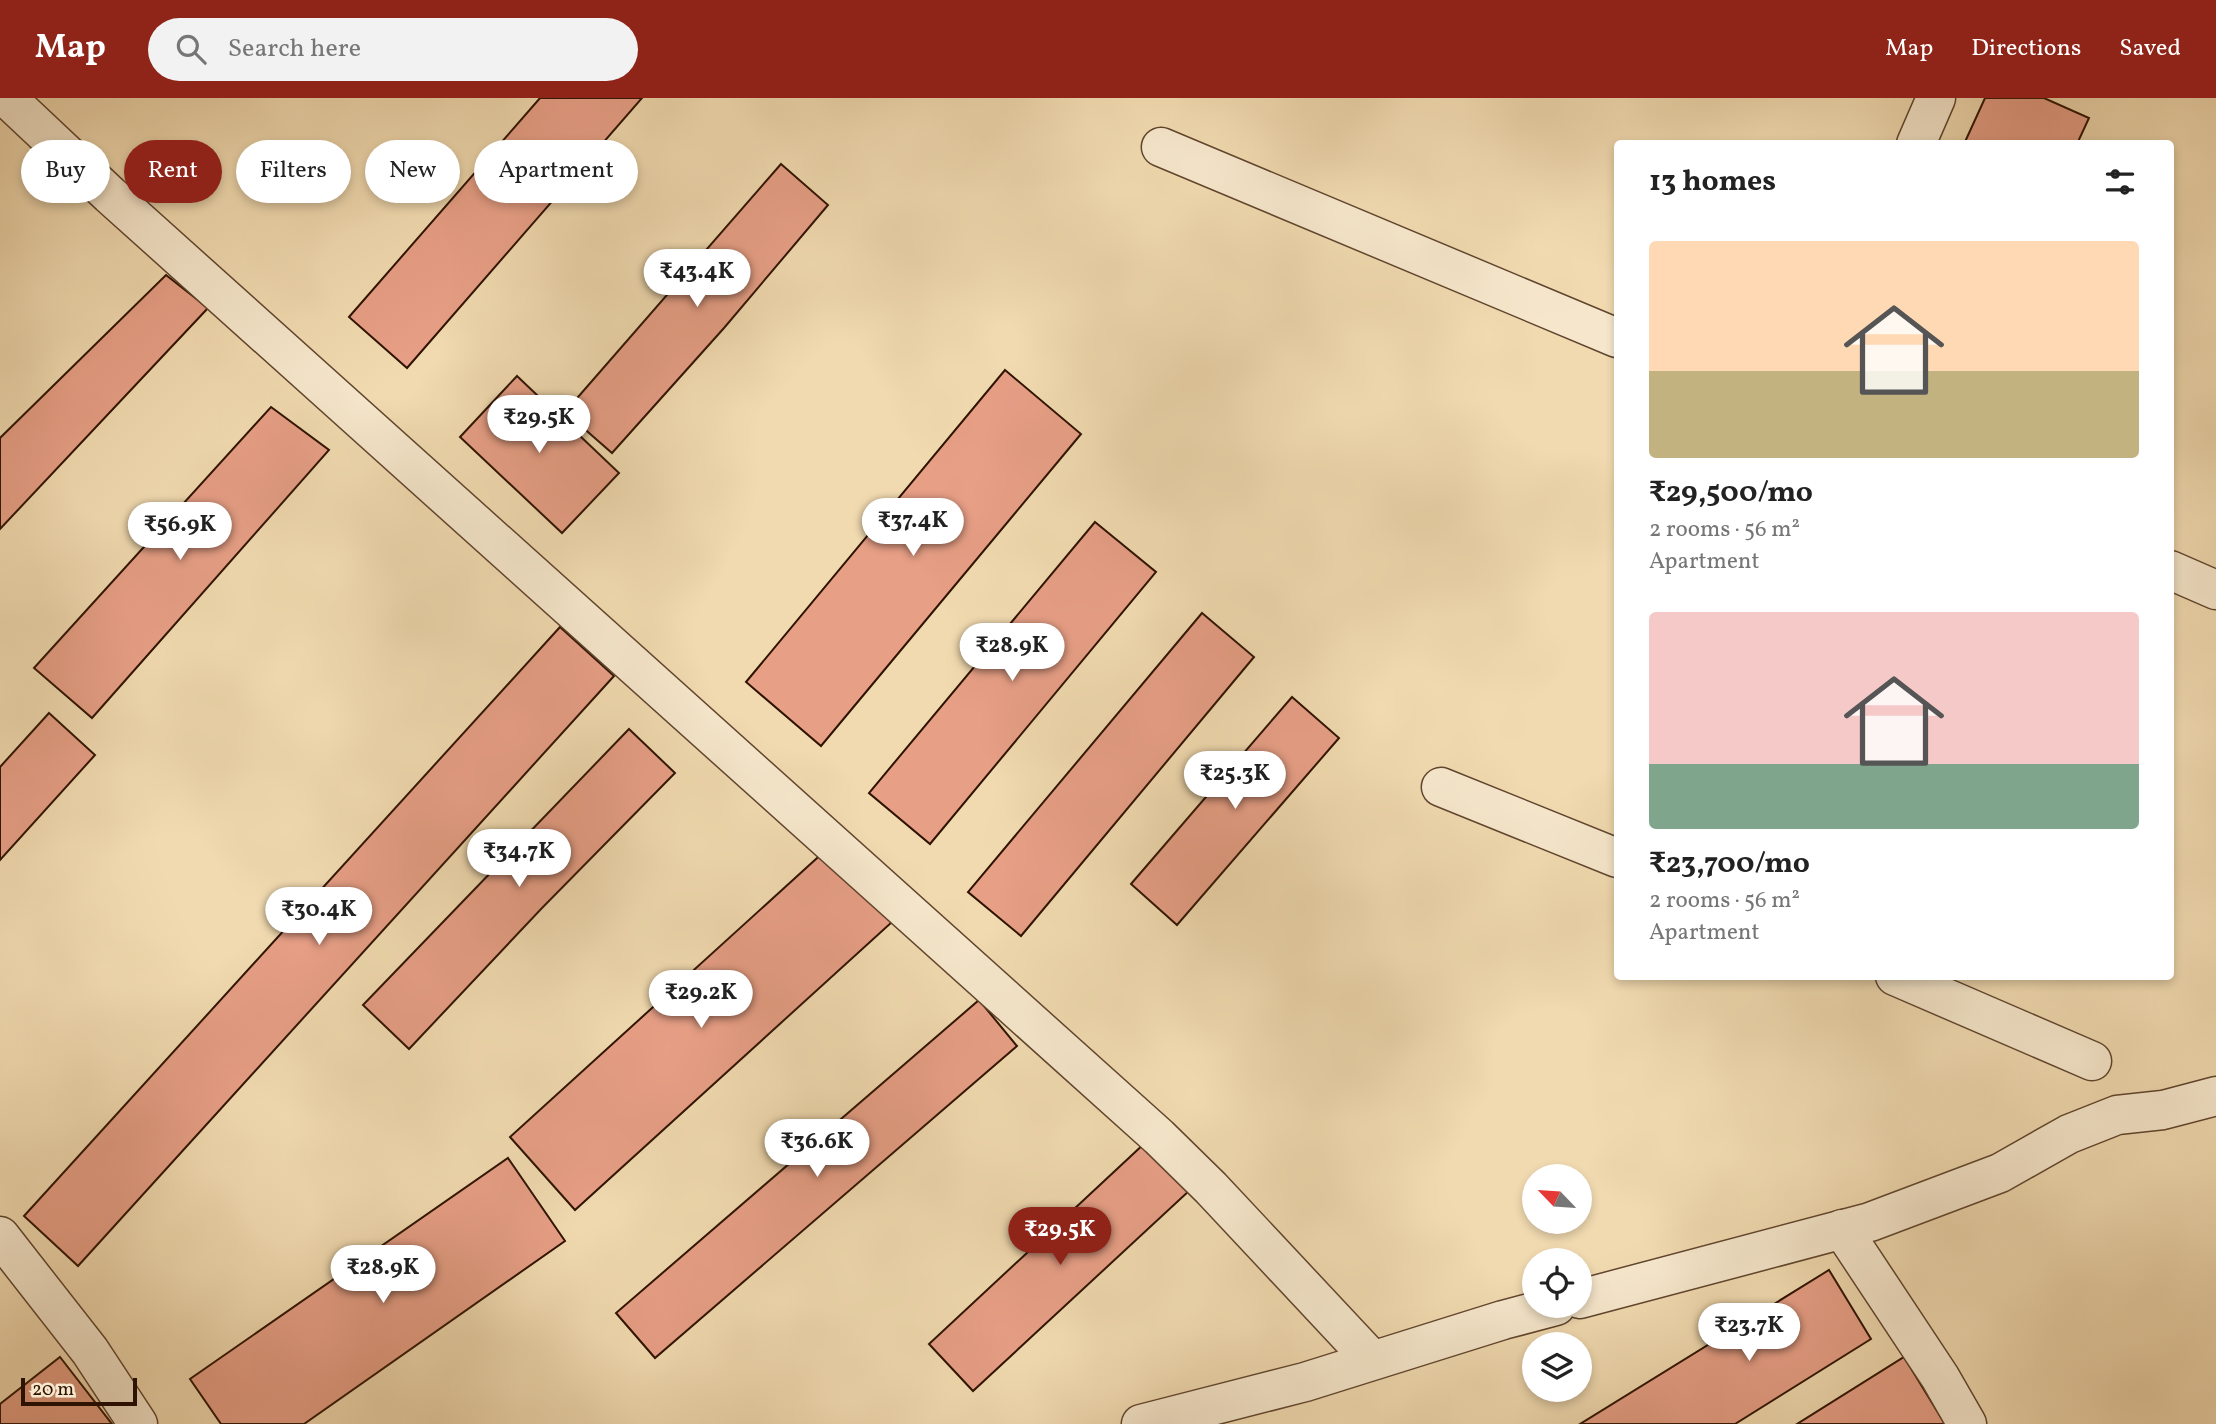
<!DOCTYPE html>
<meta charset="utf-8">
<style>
body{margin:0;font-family:Vollkorn,serif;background:#f2f2f2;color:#222;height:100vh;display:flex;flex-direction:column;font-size:26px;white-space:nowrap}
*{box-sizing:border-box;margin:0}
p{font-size:23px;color:#767676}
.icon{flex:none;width:38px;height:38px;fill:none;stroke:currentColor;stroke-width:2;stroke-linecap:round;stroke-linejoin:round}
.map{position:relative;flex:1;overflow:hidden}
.panel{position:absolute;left:1614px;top:42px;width:560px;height:840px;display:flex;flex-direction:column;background:#fff;border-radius:7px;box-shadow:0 4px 10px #0003}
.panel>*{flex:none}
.guide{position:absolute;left:21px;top:42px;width:665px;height:63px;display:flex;gap:14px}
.needle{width:46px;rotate:295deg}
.buttons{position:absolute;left:1522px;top:1066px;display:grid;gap:14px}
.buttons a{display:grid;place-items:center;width:70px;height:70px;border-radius:50%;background:#fff;box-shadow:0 4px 10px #0003;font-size:35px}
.scale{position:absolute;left:21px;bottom:18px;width:116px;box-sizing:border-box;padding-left:7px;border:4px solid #2f1302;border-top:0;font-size:19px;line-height:24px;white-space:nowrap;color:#2f1302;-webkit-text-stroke:5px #f6e7cc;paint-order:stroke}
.price{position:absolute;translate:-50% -60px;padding:0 16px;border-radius:24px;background:#fff;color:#222;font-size:23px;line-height:46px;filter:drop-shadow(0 2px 4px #0008)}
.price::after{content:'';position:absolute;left:50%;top:42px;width:21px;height:16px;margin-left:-10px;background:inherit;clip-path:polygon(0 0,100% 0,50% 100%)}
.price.current{background:#8f2418;color:#fff}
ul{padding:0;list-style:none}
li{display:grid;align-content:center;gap:14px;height:371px;padding:0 35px}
li span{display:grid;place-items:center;height:217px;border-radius:7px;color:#555}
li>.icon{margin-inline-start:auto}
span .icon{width:126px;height:126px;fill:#fffc;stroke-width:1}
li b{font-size:30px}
h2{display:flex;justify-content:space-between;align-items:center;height:84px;padding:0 35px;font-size:30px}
.tag{padding:0 24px;border-radius:32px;background:#fff;box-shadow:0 4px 10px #0003;font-size:24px;line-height:63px}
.tag.current{background:#8f2418;color:#fff}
header{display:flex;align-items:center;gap:42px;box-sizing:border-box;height:98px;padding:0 35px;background:#8f2418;color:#fff}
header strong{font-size:33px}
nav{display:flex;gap:38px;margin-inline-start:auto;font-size:24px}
.search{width:490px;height:63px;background:#f2f2f2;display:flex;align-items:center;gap:18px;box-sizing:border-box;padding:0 24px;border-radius:38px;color:#767676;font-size:26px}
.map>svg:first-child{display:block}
.building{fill:#e79f86;stroke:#2f1302;stroke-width:2}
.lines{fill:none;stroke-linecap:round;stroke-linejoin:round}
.street-casing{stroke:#60452e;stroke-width:41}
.street{stroke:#f6e7cc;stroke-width:38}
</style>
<header>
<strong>Map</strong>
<div class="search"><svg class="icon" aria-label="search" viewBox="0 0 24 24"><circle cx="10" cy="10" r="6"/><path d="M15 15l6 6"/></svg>Search here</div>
<nav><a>Map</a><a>Directions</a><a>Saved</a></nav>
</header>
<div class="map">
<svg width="2216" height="1326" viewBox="0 0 2216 1326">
<rect width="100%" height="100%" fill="#f1dab0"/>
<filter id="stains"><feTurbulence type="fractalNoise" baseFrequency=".00286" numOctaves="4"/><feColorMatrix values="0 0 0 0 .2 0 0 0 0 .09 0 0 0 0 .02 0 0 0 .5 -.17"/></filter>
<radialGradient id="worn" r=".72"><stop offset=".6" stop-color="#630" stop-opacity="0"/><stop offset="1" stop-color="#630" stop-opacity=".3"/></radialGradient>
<!-- building -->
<g class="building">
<path d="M540 0H642L407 270 349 219Z"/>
<path d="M1985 0H2044L2089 20 2077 46H1964Z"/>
<path d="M781 66 828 107 724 230 612 355 565 314Z"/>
<path d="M166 177 208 210 0 431V340Z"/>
<path d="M1005 272 1081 336 821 648 746 584Z"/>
<path d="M517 278 619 375 562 435 460 339Z"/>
<path d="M271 309 329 352 92 620 34 570Z"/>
<path d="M1095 424 1156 474 930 746 869 695Z"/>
<path d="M1202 515 1254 559 1021 838 968 794Z"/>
<path d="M560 529 614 578 78 1168 24 1118Z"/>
<path d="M1292 599 1339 640 1177 827 1131 786Z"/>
<path d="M49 615 95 657 0 762V669Z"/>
<path d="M629 631 675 675 542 810 409 951 363 907Z"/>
<path d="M827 751 892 824 575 1112 510 1039Z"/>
<path d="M979 902 1017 948 655 1260 616 1215Z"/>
<path d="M1146 1044 1190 1092 973 1293 929 1246Z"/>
<path d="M508 1060 565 1143 304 1326H221L190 1281Z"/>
<path d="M1829 1172 1871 1241 1735 1326H1580Z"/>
<path d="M60 1259 112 1326H0V1306Z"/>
<path d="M1904 1259 1945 1326H1797Z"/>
</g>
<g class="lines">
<defs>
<g id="street">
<path d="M7 0 110 97 1159 1039 1211 1090 1372 1262"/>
<path d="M1916 46 1936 0"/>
<path d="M1161 49 1617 240"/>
<path d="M2170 472 2216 492"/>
<path d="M1441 689 1617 760"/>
<path d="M1895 878 2092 963"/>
<path d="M1842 1131 1940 1279 1967 1326"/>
<path d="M0 1138 90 1253 138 1326"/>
<path d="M1580 1201 1870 1124 2000 1075 2069 1036 2117 1017 2163 1012 2216 998"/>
<path d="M1141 1326 1305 1284 1503 1222 1556 1208"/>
</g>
</defs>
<!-- street casing -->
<use href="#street" class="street-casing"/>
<!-- street -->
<use href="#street" class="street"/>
</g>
<rect width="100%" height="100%" filter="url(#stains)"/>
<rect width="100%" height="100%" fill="url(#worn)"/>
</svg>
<div class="buttons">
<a><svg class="needle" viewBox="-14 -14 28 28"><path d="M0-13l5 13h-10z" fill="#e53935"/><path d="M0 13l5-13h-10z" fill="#767676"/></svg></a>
<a><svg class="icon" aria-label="locate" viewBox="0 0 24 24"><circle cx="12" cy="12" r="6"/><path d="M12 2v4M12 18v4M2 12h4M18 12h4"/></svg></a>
<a><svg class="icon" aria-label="layers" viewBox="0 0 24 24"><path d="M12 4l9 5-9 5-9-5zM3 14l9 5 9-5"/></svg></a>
</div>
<div class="scale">20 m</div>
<b class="price" style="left:697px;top:211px">₹43.4K</b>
<b class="price" style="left:539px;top:357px">₹29.5K</b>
<b class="price" style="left:913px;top:460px">₹37.4K</b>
<b class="price" style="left:180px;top:464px">₹56.9K</b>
<b class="price" style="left:1012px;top:585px">₹28.9K</b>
<b class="price" style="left:1235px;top:713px">₹25.3K</b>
<b class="price" style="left:519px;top:791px">₹34.7K</b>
<b class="price" style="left:319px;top:849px">₹30.4K</b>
<b class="price" style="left:701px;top:932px">₹29.2K</b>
<b class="price" style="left:817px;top:1081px">₹36.6K</b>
<b class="price current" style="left:1060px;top:1169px">₹29.5K</b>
<b class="price" style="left:383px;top:1207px">₹28.9K</b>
<b class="price" style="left:1749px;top:1265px">₹23.7K</b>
<div class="guide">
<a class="tag">Buy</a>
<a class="tag current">Rent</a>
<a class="tag">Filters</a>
<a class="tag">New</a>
<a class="tag">Apartment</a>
</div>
<section class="panel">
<h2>13 homes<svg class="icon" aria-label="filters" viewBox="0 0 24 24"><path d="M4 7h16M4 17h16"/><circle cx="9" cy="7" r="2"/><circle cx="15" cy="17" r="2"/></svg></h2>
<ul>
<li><span style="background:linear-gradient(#ffd9b3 60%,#c2b280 0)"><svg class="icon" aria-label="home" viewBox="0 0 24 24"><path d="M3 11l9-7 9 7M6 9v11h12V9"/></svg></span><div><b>₹29,500/mo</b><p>2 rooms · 56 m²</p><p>Apartment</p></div></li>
<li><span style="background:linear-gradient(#f6c9c9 70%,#7fa58c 0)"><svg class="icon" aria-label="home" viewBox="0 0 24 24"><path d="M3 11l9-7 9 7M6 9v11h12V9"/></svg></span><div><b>₹23,700/mo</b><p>2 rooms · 56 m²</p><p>Apartment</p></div></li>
</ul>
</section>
</div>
